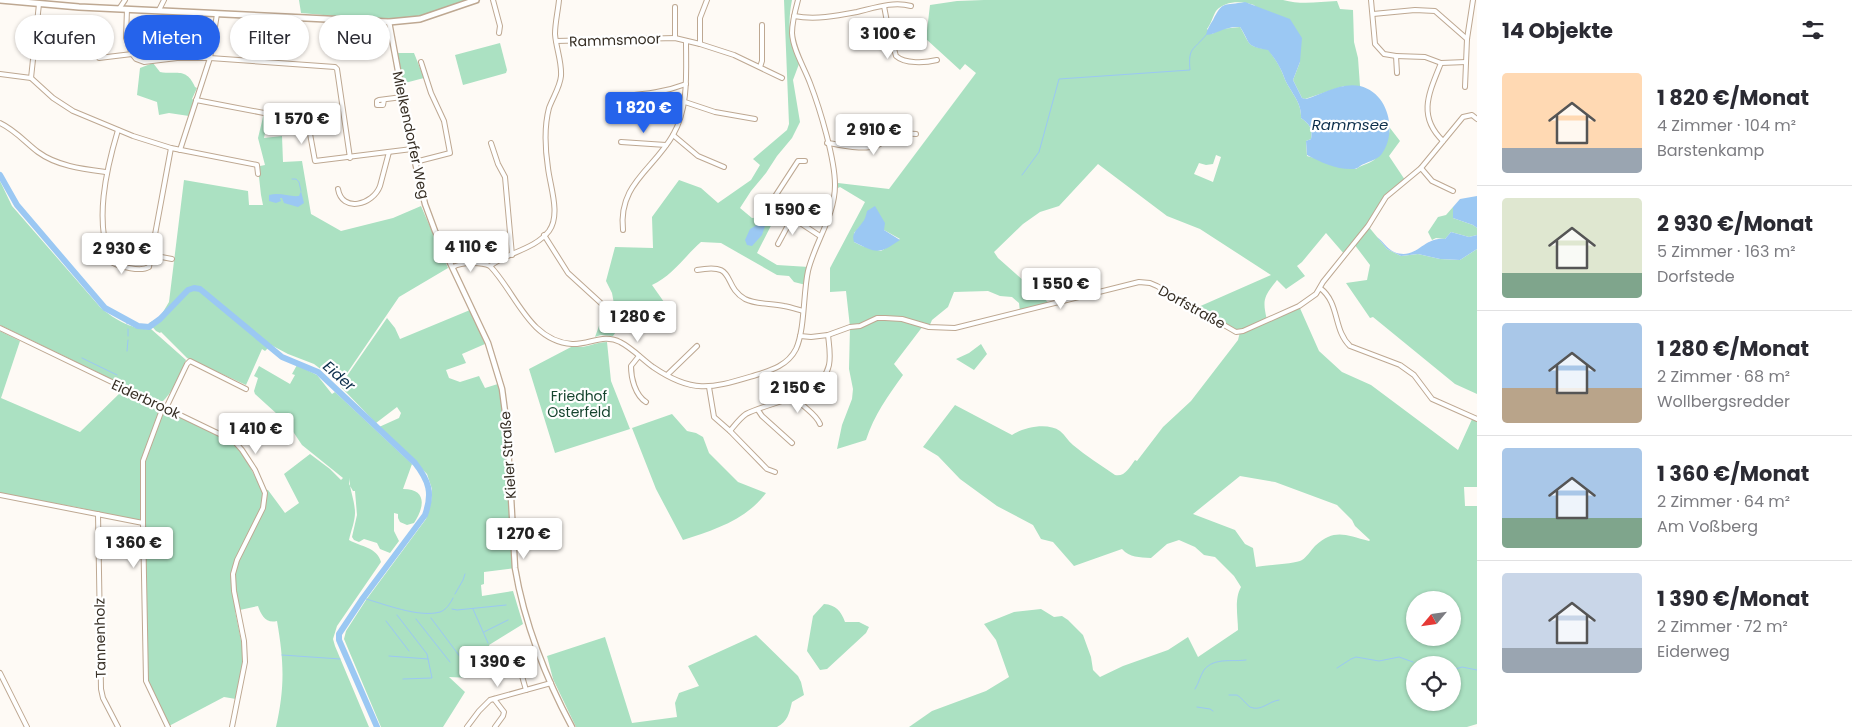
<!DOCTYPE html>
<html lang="de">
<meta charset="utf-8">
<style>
body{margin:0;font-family:Poppins,sans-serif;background:#f7f7f7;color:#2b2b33;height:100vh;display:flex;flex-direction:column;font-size:19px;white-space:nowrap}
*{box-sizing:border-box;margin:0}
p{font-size:16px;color:#7c7c81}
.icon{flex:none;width:28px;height:28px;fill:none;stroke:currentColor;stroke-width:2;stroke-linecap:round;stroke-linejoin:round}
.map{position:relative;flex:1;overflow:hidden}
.side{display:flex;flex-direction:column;background:#fff;width:375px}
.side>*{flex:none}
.guide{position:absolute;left:15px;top:15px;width:475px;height:45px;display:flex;gap:10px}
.needle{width:32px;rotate:241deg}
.buttons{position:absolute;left:1406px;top:591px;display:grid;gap:10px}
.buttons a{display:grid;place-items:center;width:55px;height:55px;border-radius:50%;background:#fff;box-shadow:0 1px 4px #0004;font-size:25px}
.price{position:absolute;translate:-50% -42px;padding:0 11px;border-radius:5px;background:#fff;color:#222;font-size:16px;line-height:32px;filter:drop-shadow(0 1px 2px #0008)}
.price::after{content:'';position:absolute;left:50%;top:30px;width:15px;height:11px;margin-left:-8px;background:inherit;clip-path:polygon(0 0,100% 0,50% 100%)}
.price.current{background:#2563eb;color:#fff}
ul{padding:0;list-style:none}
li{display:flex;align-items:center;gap:15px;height:125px;padding:0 25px}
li+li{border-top:1px solid #e1e1e2}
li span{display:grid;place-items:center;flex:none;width:140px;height:100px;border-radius:5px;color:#555}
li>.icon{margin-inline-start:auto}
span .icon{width:60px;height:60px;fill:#fffc;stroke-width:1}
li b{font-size:21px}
h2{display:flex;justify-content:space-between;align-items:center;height:60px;padding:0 25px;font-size:21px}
.tag{padding:0 18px;border-radius:22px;background:#fff;box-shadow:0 1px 4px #0004;font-size:18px;line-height:45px}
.tag.current{background:#2563eb;color:#fff}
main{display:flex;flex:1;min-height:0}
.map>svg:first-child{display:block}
.green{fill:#abe1c2;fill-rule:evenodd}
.water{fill:#9bc8f3}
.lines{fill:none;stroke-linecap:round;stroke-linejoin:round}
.stream{stroke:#9bc8f3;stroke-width:1}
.river{stroke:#9bc8f3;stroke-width:6}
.minor-casing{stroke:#bea892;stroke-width:6}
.tertiary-casing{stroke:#bea892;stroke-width:7}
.secondary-casing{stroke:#bea892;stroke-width:8}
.minor{stroke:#fff;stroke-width:4}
.tertiary{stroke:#fff;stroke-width:4.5}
.secondary{stroke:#fff;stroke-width:5}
.labels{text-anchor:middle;stroke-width:4.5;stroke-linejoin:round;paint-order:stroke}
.street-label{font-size:14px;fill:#362e24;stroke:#fff}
.park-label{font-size:14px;fill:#15442e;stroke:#fff}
.water-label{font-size:15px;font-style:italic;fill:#0c2e4b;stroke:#fff}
</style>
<main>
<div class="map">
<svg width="1477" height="727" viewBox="0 0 1477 727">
<rect width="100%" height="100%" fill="#fefaf5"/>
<!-- green -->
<g class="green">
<path d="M299 0H470L420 18 391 21 301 13Z"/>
<path d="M784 0H792C787 25 790 41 799 64L793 80 800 122 792 138 777 156 766 173 751 191 740 208 752 218 764 217 773 205 779 210 757 253 777 265 809 267 806 285 794 282 789 276 777 275 721 243 701 242C685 256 672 276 652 285L664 302C655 313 646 317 634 306L613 336 601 335 595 337 599 326 610 314 614 304 612 293 606 281 615 247 653 248 652 217 679 180 701 188 718 203 751 180 760 165 753 159 787 130 789 124Z"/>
<path d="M984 0H1283C1301 5 1318 2 1337 1L1340 9 1353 10 1354 42 1358 58 1360 86H1344L1305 99 1302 98 1293 80 1300 62 1254 5C1243 1 1225 0 1216 11 1213 16 1211 24 1207 29L1212 34 1221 29 1240 27C1250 43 1246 47 1268 49 1275 59 1280 66 1284 77 1289 91 1302 101 1301 118 1309 124 1313 128 1311 139L1306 141 1307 156 1356 169C1361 165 1369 164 1374 160 1382 153 1389 138 1390 128L1400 141 1389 156 1405 180 1392 190 1368 226 1387 249 1401 256 1418 254 1440 259 1460 260 1477 249V394L1455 384 1373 317 1370 318 1346 283 1367 280 1370 265 1354 244 1345 255 1326 233 1302 262 1297 266 1305 276 1286 289 1277 280C1264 297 1262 299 1267 320L1299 306 1319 351 1342 372 1371 385 1458 450 1473 417 1477 419V487H1464L1465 506H1477V724L1467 727H909L932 711 986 691 1009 677 996 640 984 624 1014 612 1041 609 1054 617 1062 616 1068 620 1083 635 1091 657 1093 670 1100 677 1123 666 1168 650 1188 637 1198 657 1238 630C1238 617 1234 599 1241 587L1234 576 1215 557 1204 555 1195 547 1179 540 1167 544 1151 558C1139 557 1130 558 1122 549L1074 566 1053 542 1041 539 1033 525 997 506 960 479 938 456 923 447 955 405 1012 435C1024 427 1048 422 1060 431 1065 435 1068 441 1073 445 1086 456 1101 465 1115 475 1125 477 1129 468 1135 460L1137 461 1163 427 1191 401 1238 340 1240 332 1196 308 1271 275 1200 229 1167 216 1098 164 1059 206 1040 212 1023 224 994 252 998 258 1049 303 1020 312 1019 303 1012 297 1000 296 988 291 954 292 948 307 932 320 929 327 923 326 894 364 903 375C888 396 874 415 866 440L837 449 842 425 852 399 853 389 849 369 850 327 846 291 830 292V268L865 202 840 187 838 188V183L889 189 976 73 965 64 960 70 926 39 930 5 957 1ZM1216 155 1221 157 1213 182 1194 174 1199 163 1206 165 1213 164ZM864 222 884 230 900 239 881 251 862 246 854 242V233ZM1240 476 1275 482 1337 505 1352 520 1355 526 1370 540 1369 541C1345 535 1335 528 1315 546 1311 550 1307 557 1302 560 1296 564 1265 565 1256 567L1253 548 1245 544 1235 530 1193 514ZM1415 600H1452V638H1415ZM1415 665H1452V702H1415Z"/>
<path d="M500 43 507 70 506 73 463 85 455 55Z"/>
<path d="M396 53H414L424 78 401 84Z"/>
<path d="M153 63 160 72C177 75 186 67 195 87L197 88 192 99 194 100 189 116 169 113 159 115 157 102 137 95 140 68Z"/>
<path d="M264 113H269L264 138 282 136 283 162 302 161 311 214 341 231 393 218 421 206 448 268 399 297 341 382 339 383 314 364 288 354 271 345 265 351 262 349 246 385 187 358 161 332 160 333 156 331 149 323 160 317 169 302 184 180 248 191 249 205H263L261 195 258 168 260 166 265 165 258 138Z"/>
<path d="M0 181 12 206 100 307C112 318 134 331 151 329L186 360C180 374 173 393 161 403L0 325Z"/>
<path d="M1453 207V218L1473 225 1477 228V235L1469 237 1451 232 1445 239 1436 238 1432 240 1428 232 1438 217 1446 215Z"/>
<path d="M470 310 485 344 462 354 466 363 446 370 449 378 460 382 479 376 485 388 501 383 515 568 484 572V584L481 585 482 596 513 591 523 624 489 645 493 659H497L503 674 471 678 449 677 465 692 443 727H381L344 639 346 631 366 600 426 519 431 502 432 489 427 474 379 427 399 418 401 413 397 407 376 423 340 386 387 318 395 328 400 339Z"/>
<path d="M0 331 20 341 1 398 80 432 122 391 233 442 241 451 262 489 268 490 285 513 299 503 284 474 310 454 330 469 341 480 343 478 302 445 288 424 255 394 254 391 258 378 254 376 259 366 290 384 295 375 292 374 297 365 317 375 332 394 335 392 412 464 403 489C428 489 424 508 414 523L407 525 400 522 398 518V514L394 513V531L399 541 390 553 380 549 377 543 364 539 359 542 354 540 352 537 357 515 355 491H353L349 484 350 475C348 488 355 499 355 513 355 521 351 531 349 540 361 547 377 547 381 562L337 626 333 639 335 646 369 727H276C285 687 284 662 277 621 266 624 261 615 258 606L235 611 244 655 236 699 224 697 169 726 148 687 144 522 76 507 0 494Z"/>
<path d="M607 342 611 381 630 429 555 453 529 369 573 346C583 350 595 342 607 342Z"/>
<path d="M981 344 987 354 974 370 956 359 969 353Z"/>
<path d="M672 414 687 431 696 433 703 437 709 453 738 482 766 493C746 520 714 530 683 540L656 489 632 428Z"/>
<path d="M824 604C836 605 841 611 845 622H859L869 627 866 633 827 669 820 670 807 651 813 616Z"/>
<path d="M756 635 798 676 801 682 804 695 792 702C789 714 788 721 777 727H576L553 679 547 656 605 637 632 723 677 717 675 703 679 693 699 686 688 666Z"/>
</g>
<!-- water -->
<g class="water">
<path d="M1245 2 1290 19 1302 38 1300 62 1293 80 1302 98 1306 99C1323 94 1341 82 1360 86 1389 93 1398 133 1381 155 1376 160 1370 161 1364 164 1360 165 1358 169 1354 169 1337 170 1322 163 1307 155L1306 141 1311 139C1313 128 1309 124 1301 118 1302 101 1289 91 1284 77 1280 66 1275 59 1268 50 1244 46 1251 43 1240 27 1224 26 1218 34 1206 35 1207 29 1210 25 1213 20 1223 0 1224 6 1245 2Z"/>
<path d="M301 191 304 203 298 207 284 203 282 198H280L281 201 276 203 269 201V195C280 192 289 197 299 196Z"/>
<path d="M1477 196V228L1473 225 1453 218V207L1460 199Z"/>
<path d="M875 206 885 223 884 230 900 240C878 255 877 253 854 242 851 233 857 230 862 223 865 220 866 215 867 211Z"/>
<path d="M762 222 765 226 762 235 752 246 747 245 745 240 750 229Z"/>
<path d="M1451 232 1469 237 1477 235V249L1460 260 1440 259 1418 254 1401 256 1387 249 1377 237C1382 240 1387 249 1394 252 1417 261 1423 236 1445 239Z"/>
</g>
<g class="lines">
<!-- stream -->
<g class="stream">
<path d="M1022 175 1039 152 1059 79 1190 70C1188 47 1193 51 1206 35"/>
<path d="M292 179H296L299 182 301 191"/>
<path d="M127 321V324"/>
<path d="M128 329V336"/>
<path d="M127 351 128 340"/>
<path d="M82 358 117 375"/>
<path d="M455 594 463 580 465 574"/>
<path d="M363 598C384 604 419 618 440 612 446 610 450 604 453 598"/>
<path d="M452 609 457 610 506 605"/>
<path d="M473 609 488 643"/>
<path d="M397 615 427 654 432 678 403 679"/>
<path d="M431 618 464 662"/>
<path d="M416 619 450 662"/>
<path d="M386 621 409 651"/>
<path d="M484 632 508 620"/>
<path d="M282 655 340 659"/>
<path d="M389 656 428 659"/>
<path d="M1337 668 1351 659 1356 657 1379 661 1399 657 1413 662"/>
<path d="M1452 670 1462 667 1477 670"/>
<path d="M1195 689C1199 683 1200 676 1204 670 1214 657 1233 662 1246 660"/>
<path d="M1229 695H1237C1242 698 1246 704 1250 707 1261 712 1269 701 1279 700"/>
<path d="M1197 707 1210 709 1213 711"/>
</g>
<!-- river -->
<path class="river" d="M0 175 17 205 105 308 138 326 149 327 160 319 188 290 194 288 200 289 282 357 318 372 415 463C429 481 433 493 425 515L363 598 339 634V640L377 727"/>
<defs>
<g id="minor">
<path d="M493 0 500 26 499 33"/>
<path d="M1371 0 1375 44 1384 54 1396 56 1397 73"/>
<path d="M884 6 888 27 896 56C905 64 925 63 937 60"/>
<path d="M119 9 125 0"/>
<path d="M127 9 126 38 132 54 136 59 144 62 177 58H210L335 67 337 69 350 158"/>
<path d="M159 10 164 0"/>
<path d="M1373 14 1415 10 1435 11 1467 39"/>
<path d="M794 16C815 20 836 16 857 12 874 8 893 1 911 6"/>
<path d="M675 38V7"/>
<path d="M556 41 675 38 700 44 734 55 782 78"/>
<path d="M700 44V18L707 0"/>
<path d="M1396 56 1425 57 1441 63 1466 62"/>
<path d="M99 58 132 54"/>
<path d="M1441 63C1429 93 1417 116 1443 141"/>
<path d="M760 67 762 61V25"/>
<path d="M0 74 31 78 53 98 73 111 133 136 171 148 257 165 258 174"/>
<path d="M31 78 39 4"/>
<path d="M1465 87 1467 39 1473 0"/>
<path d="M625 96C646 94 665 92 686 84"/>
<path d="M196 100 264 113 304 110 306 112 315 161 412 149"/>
<path d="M384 100 383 105H377V101L379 100 402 97"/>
<path d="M685 102 715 112 755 119"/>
<path d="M0 123C15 130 25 142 38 152 57 166 83 169 106 172"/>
<path d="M118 130C106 170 94 222 111 262 120 267 141 272 149 267L171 148"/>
<path d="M673 135 698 156 724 167"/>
<path d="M621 142 666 145"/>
<path d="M491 143 498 164 505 177 512 255"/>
<path d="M827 143C845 145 883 157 888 132L916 134"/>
<path d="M180 150 210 58 217 14"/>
<path d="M805 161H798L772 201 773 205 820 236"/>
<path d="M415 162 450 153 444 121 431 93 421 62"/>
<path d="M1421 168 1432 181 1453 191"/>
<path d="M338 189C342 213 373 205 380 186L389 152"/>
<path d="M623 230C618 184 653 170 673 135 689 107 686 73 686 41"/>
<path d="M544 235 568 273 603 305"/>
<path d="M778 244 792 218"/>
<path d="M151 255 172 259"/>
<path d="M490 266C508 252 534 250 549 231 561 215 550 186 548 168 545 148 544 127 549 108 553 97 560 87 561 76 562 62 556 48 555 34 555 23 558 11 559 0"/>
<path d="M453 267C462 262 481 262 490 266 516 293 529 341 572 344 589 345 604 333 620 342 632 348 642 359 653 367 694 395 712 388 756 375 772 370 788 365 796 349 805 329 803 294 808 271 815 242 835 216 835 185 835 159 820 109 810 83 804 67 793 50 792 33 792 22 795 11 798 0"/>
<path d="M697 270C738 262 721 285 745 299 757 305 771 303 784 306 790 307 796 309 803 311"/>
<path d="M1320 288C1340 303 1333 330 1350 346L1400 365 1414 375 1432 399 1477 419"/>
<path d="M0 328 234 441 242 450 255 470 265 493 263 508 237 560 233 574 234 591 244 641 245 662 232 727"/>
<path d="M800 336 811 337 828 335 850 327 860 326 877 318H885L902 319 929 327 955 328 1139 282 1150 283 1157 286 1236 332 1243 331 1299 306 1316 294 1323 282 1368 226 1386 197 1421 168 1463 117 1472 115 1477 119"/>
<path d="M639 356 631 366C631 378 635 395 646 402"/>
<path d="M667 375 697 346"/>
<path d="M709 387 714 417 730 431 767 469 775 472"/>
<path d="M795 396C801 407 815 412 820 424"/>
<path d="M163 407 143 461V523L146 681 168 727"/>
<path d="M166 408 187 364 190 361 246 389"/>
<path d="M758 410 762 416 792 443"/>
<path d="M730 431C735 425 740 418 746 414 771 401 822 397 829 365 831 355 829 345 828 335"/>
<path d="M0 495 143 523"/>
<path d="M98 514 101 689 103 698 118 727"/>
<path d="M523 672 522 676 526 690"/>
<path d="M0 673 27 727"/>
<path d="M494 699 504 712 503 716 495 727"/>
<path d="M467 727 479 711 490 700 551 683"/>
</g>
<path id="tertiary" d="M389 22 415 162 425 204 435 231 488 343 502 389 507 427 515 568C524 622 546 679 572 727"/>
<path id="secondary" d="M0 0 79 7 389 22 420 19 476 0"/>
</defs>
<!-- minor casing -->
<use href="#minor" class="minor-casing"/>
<!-- tertiary casing -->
<use href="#tertiary" class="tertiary-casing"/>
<!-- secondary casing -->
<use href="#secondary" class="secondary-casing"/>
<!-- minor -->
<use href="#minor" class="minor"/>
<!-- tertiary -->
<use href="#tertiary" class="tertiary"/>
<!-- secondary -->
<use href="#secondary" class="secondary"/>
</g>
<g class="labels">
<!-- street labels -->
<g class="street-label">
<text transform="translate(615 40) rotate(-2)" y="5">Rammsmoor</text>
<text transform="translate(411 135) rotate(78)" y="5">Mielkendorfer Weg</text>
<text transform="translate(1192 307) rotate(29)" y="5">Dorfstraße</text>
<text transform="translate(146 399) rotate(25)" y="5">Eiderbrook</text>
<text transform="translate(508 455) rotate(-94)" y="5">Kieler Straße</text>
<text transform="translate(100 638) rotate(-91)" y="5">Tannenholz</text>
</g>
<!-- park labels -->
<g class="park-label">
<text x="579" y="401">Friedhof<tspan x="579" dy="16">Osterfeld</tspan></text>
</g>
<!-- water labels -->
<g class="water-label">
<text x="1350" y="130">Rammsee</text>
<text transform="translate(339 376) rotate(41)" y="5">Eider</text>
</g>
</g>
</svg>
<div class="buttons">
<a><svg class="needle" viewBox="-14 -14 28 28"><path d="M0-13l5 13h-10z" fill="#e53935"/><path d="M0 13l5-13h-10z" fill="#7c7c81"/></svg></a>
<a><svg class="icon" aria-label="locate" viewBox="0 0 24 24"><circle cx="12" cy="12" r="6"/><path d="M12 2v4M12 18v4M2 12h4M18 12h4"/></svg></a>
</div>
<b class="price" style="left:888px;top:60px">3 100 €</b>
<b class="price current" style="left:644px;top:134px">1 820 €</b>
<b class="price" style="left:302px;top:145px">1 570 €</b>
<b class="price" style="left:874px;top:156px">2 910 €</b>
<b class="price" style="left:793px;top:236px">1 590 €</b>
<b class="price" style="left:471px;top:273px">4 110 €</b>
<b class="price" style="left:122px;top:275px">2 930 €</b>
<b class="price" style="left:1061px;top:310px">1 550 €</b>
<b class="price" style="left:638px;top:343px">1 280 €</b>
<b class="price" style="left:798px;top:414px">2 150 €</b>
<b class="price" style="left:256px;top:455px">1 410 €</b>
<b class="price" style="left:524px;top:560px">1 270 €</b>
<b class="price" style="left:134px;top:569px">1 360 €</b>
<b class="price" style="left:498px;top:688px">1 390 €</b>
<div class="guide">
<a class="tag">Kaufen</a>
<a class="tag current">Mieten</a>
<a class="tag">Filter</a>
<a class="tag">Neu</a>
</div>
</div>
<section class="side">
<h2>14 Objekte<svg class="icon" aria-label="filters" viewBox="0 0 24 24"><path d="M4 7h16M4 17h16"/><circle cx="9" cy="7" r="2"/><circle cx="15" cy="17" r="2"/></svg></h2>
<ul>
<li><span style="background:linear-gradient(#ffd9b3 75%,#9aa5b1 0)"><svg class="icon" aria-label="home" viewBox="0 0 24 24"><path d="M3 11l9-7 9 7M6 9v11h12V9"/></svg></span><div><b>1 820 €/Monat</b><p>4 Zimmer · 104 m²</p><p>Barstenkamp</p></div></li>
<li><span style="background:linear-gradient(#dfe7d0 75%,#7fa58c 0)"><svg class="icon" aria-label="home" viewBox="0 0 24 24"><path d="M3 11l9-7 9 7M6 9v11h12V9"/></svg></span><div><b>2 930 €/Monat</b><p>5 Zimmer · 163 m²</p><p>Dorfstede</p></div></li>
<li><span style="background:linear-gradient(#a9c7e8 65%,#b9a48a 0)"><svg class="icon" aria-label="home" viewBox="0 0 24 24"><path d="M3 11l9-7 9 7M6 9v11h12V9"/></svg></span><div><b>1 280 €/Monat</b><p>2 Zimmer · 68 m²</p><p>Wollbergsredder</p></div></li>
<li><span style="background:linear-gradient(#a9c7e8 70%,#7fa58c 0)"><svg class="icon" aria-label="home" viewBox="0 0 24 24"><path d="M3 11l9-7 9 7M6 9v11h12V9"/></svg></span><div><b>1 360 €/Monat</b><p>2 Zimmer · 64 m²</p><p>Am Voßberg</p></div></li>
<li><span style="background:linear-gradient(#c9d6e8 75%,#9aa5b1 0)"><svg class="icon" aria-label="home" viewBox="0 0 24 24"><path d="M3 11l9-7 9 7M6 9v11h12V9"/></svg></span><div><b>1 390 €/Monat</b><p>2 Zimmer · 72 m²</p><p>Eiderweg</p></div></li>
</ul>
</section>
</main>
